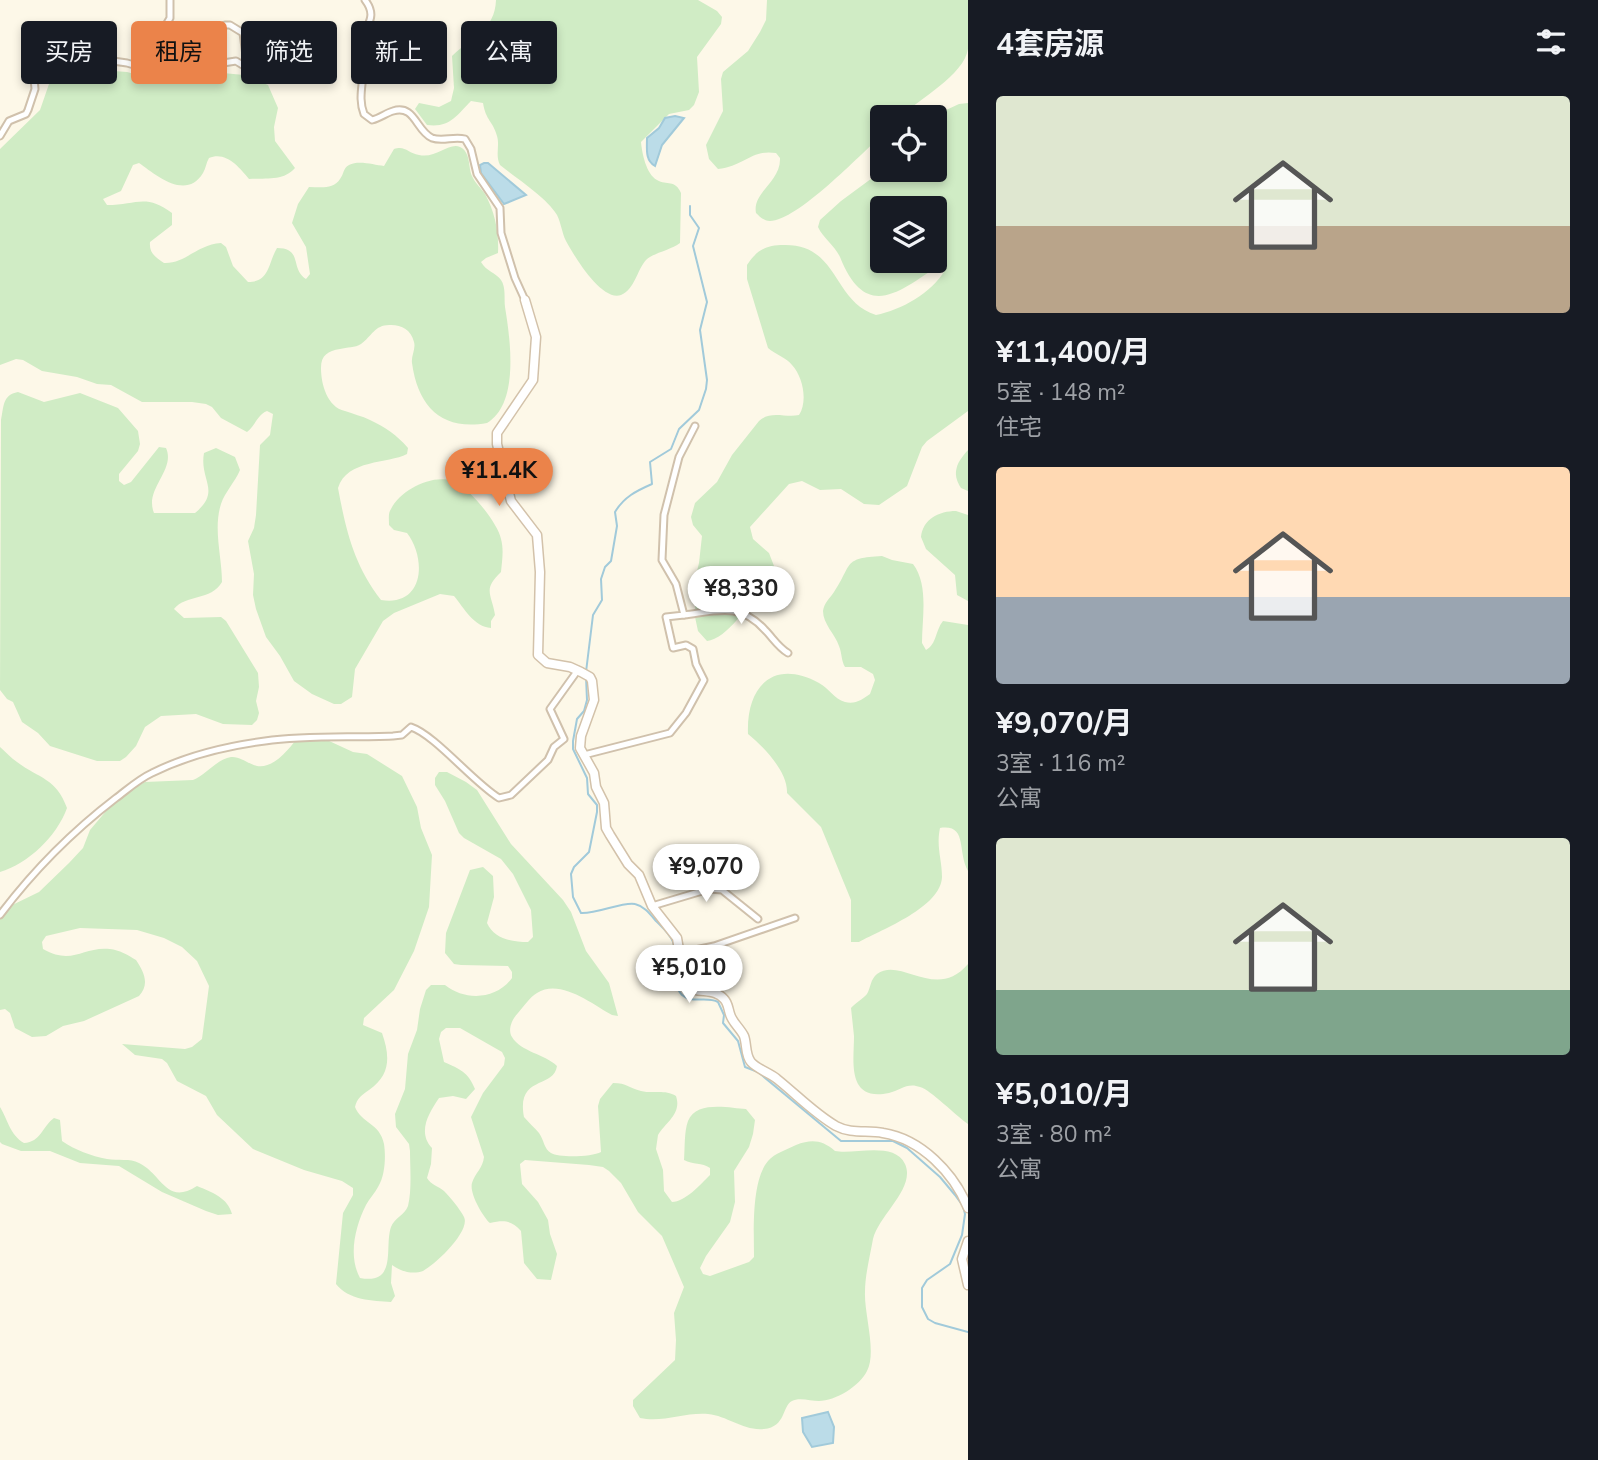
<!DOCTYPE html>
<html lang="zh">
<meta charset="utf-8">
<style>
body{margin:0;font-family:"Nunito Sans","Noto Sans SC",sans-serif;background:#20242c;color:#f1f3f6;height:100vh;display:flex;flex-direction:column;font-size:26px;white-space:nowrap}
*{box-sizing:border-box;margin:0}
p{font-size:23px;color:#9ea1a6}
.icon{flex:none;width:38px;height:38px;fill:none;stroke:currentColor;stroke-width:2;stroke-linecap:round;stroke-linejoin:round}
.map{position:relative;flex:1;overflow:hidden}
.side{display:flex;flex-direction:column;background:#171b24;width:630px}
.side>*{flex:none}
.banner{position:absolute;left:21px;top:21px;width:665px;height:63px;display:flex;gap:14px}
.controls{position:absolute;left:870px;top:105px;display:grid;gap:14px}
.controls a{display:grid;place-items:center;width:77px;height:77px;border-radius:7px;background:#171b24;box-shadow:0 4px 10px #0003;font-size:35px}
.price{position:absolute;translate:-50% -60px;padding:0 16px;border-radius:24px;background:#fff;color:#222;font-size:23px;line-height:46px;filter:drop-shadow(0 2px 4px #0008)}
.price::after{content:'';position:absolute;left:50%;top:42px;width:21px;height:16px;margin-left:-10px;background:inherit;clip-path:polygon(0 0,100% 0,50% 100%)}
.price.selected{background:#eb834a;color:#111}
ul{padding:0;list-style:none}
li{display:grid;align-content:center;gap:14px;height:371px;padding:0 28px}
li span{display:grid;place-items:center;height:217px;border-radius:7px;color:#555}
li>.icon{margin-inline-start:auto}
span .icon{width:126px;height:126px;fill:#fffc;stroke-width:1}
li b{font-size:30px}
h2{display:flex;justify-content:space-between;align-items:center;height:84px;padding:0 28px;font-size:30px}
.pill{padding:0 24px;border-radius:7px;background:#171b24;box-shadow:0 4px 10px #0003;font-size:24px;line-height:63px}
.pill.selected{background:#eb834a;color:#111}
main{display:flex;flex:1;min-height:0}
.map>svg:first-child{display:block}
.green{fill:#d0ecc5;fill-rule:evenodd}
.water{fill:#bbdce8;stroke:#a1cada;stroke-width:2}
.lines{fill:none;stroke-linecap:round;stroke-linejoin:round}
.stream{stroke:#a1cada;stroke-width:2}
.street-casing{stroke:#d0c1ac;stroke-width:9}
.secondary-casing{stroke:#d3c2aa;stroke-width:11}
.street{stroke:#fff;stroke-width:5}
.secondary{stroke:#fff;stroke-width:8}
</style>
<main>
<div class="map">
<svg width="968" height="1460" viewBox="0 0 968 1460">
<rect width="100%" height="100%" fill="#fdf8e8"/>
<!-- green -->
<g class="green">
<path d="M496 0H698L717 11 722 17 721 24 697 57 699 92 694 105 689 110 669 114 641 142C642 153 646 174 657 180 667 186 675 179 681 193L680 243C671 250 653 253 646 260 637 270 635 289 621 295 602 302 574 256 566 241 562 233 561 223 557 215 546 197 517 179 500 165 495 155 500 146 497 136 493 121 486 121 483 103L471 101C456 116 450 128 427 125L415 109 419 103 439 107 451 101 454 88 452 56C472 37 495 30 496 0Z"/>
<path d="M767 0H968C968 16 968 34 968 49 964 75 919 99 900 117H882V135C861 154 797 221 770 221 764 221 760 217 756 213 752 192 781 182 780 158L776 153C751 149 745 166 718 169L709 159 706 145 723 111 721 79 723 72 748 51 760 32 766 20Z"/>
<path d="M100 70 127 72 171 84 205 81 223 73 244 75 268 85 278 108 274 127 275 141 295 168C284 181 266 178 249 179 239 167 226 151 209 158 206 163 206 168 203 173 186 201 156 175 139 163L133 165 121 191 103 199 107 205C136 205 146 193 172 213V225L150 242C149 253 155 257 164 263 185 264 198 244 221 243L226 247 233 266 248 282C270 282 268 263 277 248 303 248 290 269 306 279L310 274 306 247 292 223 298 204 309 187C320 187 333 190 340 179 344 174 343 168 349 165 359 160 374 165 384 166L394 149C405 145 408 153 419 155 436 159 449 142 460 147 471 152 468 167 472 176 475 183 481 188 485 194 495 212 499 232 498 253L486 258 481 262C486 271 496 273 501 280 506 287 504 298 505 307 510 338 520 403 487 423 442 431 418 407 412 363 411 356 416 349 414 342 411 330 402 325 391 325 375 324 372 336 361 344 355 348 347 347 340 349 328 351 321 355 321 368 321 384 327 407 345 411 353 414 362 416 370 420 385 427 397 435 408 448L407 454C388 464 347 459 338 488 346 531 354 565 381 600 424 607 427 559 407 533L394 530 389 525C389 519 388 513 391 509 401 490 431 474 453 481 468 486 498 523 501 539 504 550 502 561 501 572 482 590 492 594 495 615L491 621V628C474 627 464 608 454 596L440 594 394 613 383 621 355 669 352 697 341 704H334L312 694 294 681 280 656 266 637 256 609 253 595 254 574 248 541 254 528 256 515 260 445 270 435 273 414 267 411C257 415 256 425 247 432L221 418 212 407 206 404 192 402H142L111 385 97 384 77 377 42 371 23 360 16 359 0 365V149L40 110 49 84Z"/>
<path d="M968 103V411L927 441 922 447 907 486 879 505 864 504 841 489 820 490 802 481 789 484 750 527 753 539 769 553 774 566C760 587 732 638 707 641L698 631 695 617 696 575 699 563 702 536 693 525 691 517 695 503 717 482 732 455 759 421C771 410 785 418 799 415 808 401 803 377 792 365 787 358 775 354 768 348L747 279V265C757 250 766 245 784 245 839 244 832 301 876 315 901 310 932 293 945 270L941 264C899 292 866 322 840 257 835 246 823 238 818 227L820 220 841 201 883 170H904L916 173 919 170H934V117H931L959 104ZM882 208H934V261H882Z"/>
<path d="M18 392 44 402 80 393 118 408 138 431 140 444 138 451 119 474V481L124 485 131 482 159 447 166 448C176 470 144 489 154 513H195C222 491 199 480 204 453L216 448 235 457 240 470C235 482 225 492 221 504 213 529 222 557 222 582 211 601 186 594 174 609L184 618 221 617 226 621 258 673 259 687 256 701 259 713 257 720 252 725 223 724 196 714 161 716 145 727 136 746 126 757 120 761H97L50 746 38 733 22 722 13 702 7 699 0 690 1 420C4 407 2 395 18 392Z"/>
<path d="M968 450V491L961 488C951 473 957 462 968 450Z"/>
<path d="M956 511 968 515V601L957 595 955 575 926 549 921 537C923 519 939 511 956 511Z"/>
<path d="M882 556 892 560 913 564C929 585 922 618 922 643L926 650C937 644 935 631 943 621L968 625V871C957 851 968 824 940 828 936 847 942 859 942 877 941 907 883 929 859 942H851V900L821 827 787 793C788 772 764 747 748 734 746 687 773 658 819 683 829 688 834 699 845 702 855 705 863 699 870 694L875 680 873 674 861 667H845C841 660 842 653 839 646 835 634 823 624 823 611 824 603 830 598 834 592 853 564 842 558 882 556Z"/>
<path d="M314 734 353 752 367 754 402 776 417 807 421 828 432 855 429 907 414 951 394 990 364 1018 363 1025 382 1033C390 1056 391 1075 369 1090 362 1095 357 1098 355 1107 361 1123 380 1123 384 1144 386 1157 385 1176 378 1187 375 1193 369 1199 366 1205 355 1227 348 1256 360 1278 398 1285 384 1247 391 1227 394 1218 405 1215 408 1206 412 1189 410 1168 410 1151L409 1144 396 1127 395 1114 405 1089 408 1054 417 1030 420 1009 426 990 431 985H445C465 1001 496 1000 512 978V972L508 966 461 965 454 964 445 953 446 933 470 870 483 867 493 876 494 897 487 923C494 939 512 942 528 942L533 937 531 910 513 874 501 859 464 838 459 833 445 801 435 785V778L439 772H447L466 782 477 790 511 844 563 900 571 912 586 951 609 983 618 1016 612 1015C592 1004 560 978 537 993 530 997 524 1006 518 1013 513 1018 507 1029 512 1037 521 1052 545 1054 557 1066 554 1089 516 1075 524 1117 529 1123 535 1128 539 1133 544 1140 544 1149 551 1153 559 1158 592 1157 601 1152L598 1106 600 1099 613 1083C627 1083 629 1088 641 1091 653 1094 665 1089 676 1096 682 1114 666 1122 658 1135L656 1149 663 1170 664 1191 672 1202C685 1202 701 1184 710 1175V1168C702 1162 693 1165 684 1160 685 1148 684 1132 688 1121 696 1100 730 1108 746 1109L755 1120 753 1134 749 1147 734 1171 735 1202 730 1222 706 1256 700 1268 703 1274 710 1276 749 1262 754 1257C754 1232 751 1181 768 1161 775 1153 786 1150 796 1145 812 1139 822 1140 835 1151 854 1155 894 1141 905 1164 916 1188 879 1215 873 1239 870 1256 865 1275 865 1292 864 1314 877 1352 867 1371 860 1386 835 1401 819 1401 811 1401 799 1397 792 1401 782 1406 786 1427 764 1429 743 1431 728 1416 708 1414 685 1412 663 1423 640 1418L633 1406V1400L675 1360 676 1340 674 1313 684 1287 662 1236 638 1212 621 1183 609 1171 603 1167 589 1165 525 1160 520 1164 522 1184 538 1202 548 1220 550 1234 557 1254 551 1280 537 1279 524 1263 521 1231C511 1220 504 1220 490 1223 483 1217 469 1193 472 1183 475 1173 483 1168 484 1157L471 1117 483 1093 504 1065 505 1058 502 1052 460 1028H446L441 1032 439 1039 444 1062C460 1069 468 1072 475 1089L466 1099 453 1096 439 1098C429 1113 417 1132 432 1148L431 1164 427 1178C431 1185 438 1186 444 1191 450 1197 460 1209 464 1217 471 1231 435 1265 423 1271 412 1275 400 1271 392 1265L391 1283 395 1296 391 1302C373 1301 348 1300 336 1284L343 1213 353 1195V1188L342 1181 304 1170 253 1149 217 1115 206 1096 177 1081 167 1063 162 1059 135 1055 122 1044 185 1049 192 1047 202 1039 209 986 197 961 182 947 164 938 137 930 80 928 46 936 42 942 43 949C73 966 83 946 110 949 119 950 128 955 136 960 144 972 150 984 139 996L84 1021 63 1026 46 1036 32 1037 15 1028 10 1013 5 1009 0 1010V913L2 910 39 892 69 863 83 848 90 830 118 797 145 782 193 780C206 775 217 759 231 757 240 756 248 764 257 766 275 769 290 747 300 735Z"/>
<path d="M0 747C6 752 11 758 17 762 40 779 56 778 67 808 57 836 28 864 0 872Z"/>
<path d="M968 964V1124C956 1116 931 1090 920 1087 908 1082 900 1090 889 1093 846 1102 854 1061 854 1036 853 1027 852 1017 851 1008 855 1003 863 999 867 994 871 987 870 980 877 974 901 956 936 1002 968 964Z"/>
<path d="M0 1107C8 1120 10 1135 24 1143 41 1142 42 1127 54 1118L60 1120 62 1141C75 1150 91 1156 107 1159 118 1161 130 1158 139 1163 162 1174 166 1206 197 1186 212 1192 228 1198 232 1214L218 1215 206 1211 162 1192 119 1166 80 1163 50 1151H21L2 1144 0 1142Z"/>
</g>
<!-- water -->
<g class="water">
<path d="M675 116 684 118 662 145 655 166C645 160 647 149 647 138L659 128 665 118Z"/>
<path d="M484 163H488L526 195 504 204 481 173 480 165Z"/>
<path d="M828 1412 834 1427 833 1443 812 1447 803 1432 802 1418Z"/>
</g>
<g class="lines">
<!-- stream -->
<g class="stream">
<path d="M586 672 593 615 602 600 601 579 605 567 611 561 617 526 615 512C624 497 636 491 652 484L650 462 671 449 679 429 699 410 706 389 707 380 700 330 707 302 693 246 699 228 690 215V206"/>
<path d="M586 677 587 700 584 711 577 719 573 741V749L587 778 588 794 597 805V812L589 852 574 867 571 874 573 897 581 913C597 914 624 901 635 904 644 906 650 914 656 921 662 927 670 934 673 942 679 957 671 985 682 995 692 1004 707 996 718 1002L724 1015 723 1023 738 1041 745 1067 758 1072 841 1141H893L907 1148 940 1177 955 1195 963 1206 965 1214 962 1235 950 1264 927 1280 922 1288V1307L928 1319 935 1323 968 1332"/>
</g>
<defs>
<g id="street">
<path d="M365 0C378 17 366 24 362 42 359 51 363 60 363 70 363 85 358 99 364 114L372 120C380 118 386 113 393 111 415 104 416 131 432 138 443 142 453 136 465 139L471 149 477 174 500 208 501 233 515 278 525 300"/>
<path d="M0 136 9 121 26 114 28 110 35 89 34 78 59 70 77 68 106 60 127 63 176 77 206 72 223 63 236 61 257 74 267 76V73L251 63 246 56 243 33 230 25H225L209 33 195 47 186 49 166 46 160 35 170 18V0"/>
<path d="M684 615C717 611 740 602 765 630 773 638 778 647 788 653"/>
<path d="M584 755 670 733 686 713 704 680 696 664 693 649 686 645 673 648 666 617 684 615 676 584 662 560 664 515 679 457 695 426"/>
<path d="M652 906 709 889 722 890 758 919"/>
<path d="M0 915C33 871 73 831 116 798 128 789 139 779 152 773 186 756 227 746 265 741 307 735 351 738 393 736L402 735 411 727C435 735 473 782 499 798L511 795 548 760 554 747 564 739 550 709 578 670"/>
<path d="M681 953 714 946 795 918"/>
</g>
<g id="secondary">
<path d="M525 300 536 337 533 380 497 433V444L511 501 537 535 540 572 538 655 547 663 570 667 581 672 590 677 592 681 594 700 581 736 580 748 594 773 596 787 604 803 606 828 610 835 628 864 639 875 652 906 677 938 685 985C697 995 714 987 724 999 728 1003 728 1008 730 1014 732 1022 740 1028 744 1036 747 1044 745 1055 751 1062 757 1069 770 1073 777 1079 797 1095 815 1114 836 1126 851 1134 867 1130 883 1133 921 1139 954 1173 968 1208"/>
<path d="M968 1241 962 1259 968 1285"/>
</g>
</defs>
<!-- street casing -->
<use href="#street" class="street-casing"/>
<!-- secondary casing -->
<use href="#secondary" class="secondary-casing"/>
<!-- street -->
<use href="#street" class="street"/>
<!-- secondary -->
<use href="#secondary" class="secondary"/>
</g>
</svg>
<div class="controls">
<a><svg class="icon" aria-label="locate" viewBox="0 0 24 24"><circle cx="12" cy="12" r="6"/><path d="M12 2v4M12 18v4M2 12h4M18 12h4"/></svg></a>
<a><svg class="icon" aria-label="layers" viewBox="0 0 24 24"><path d="M12 4l9 5-9 5-9-5zM3 14l9 5 9-5"/></svg></a>
</div>
<b class="price selected" style="left:499px;top:508px">¥11.4K</b>
<b class="price" style="left:741px;top:626px">¥8,330</b>
<b class="price" style="left:706px;top:904px">¥9,070</b>
<b class="price" style="left:689px;top:1005px">¥5,010</b>
<div class="banner">
<a class="pill">买房</a>
<a class="pill selected">租房</a>
<a class="pill">筛选</a>
<a class="pill">新上</a>
<a class="pill">公寓</a>
</div>
</div>
<section class="side">
<h2>4套房源<svg class="icon" aria-label="filters" viewBox="0 0 24 24"><path d="M4 7h16M4 17h16"/><circle cx="9" cy="7" r="2"/><circle cx="15" cy="17" r="2"/></svg></h2>
<ul>
<li><span style="background:linear-gradient(#dfe7d0 60%,#b9a48a 0)"><svg class="icon" aria-label="home" viewBox="0 0 24 24"><path d="M3 11l9-7 9 7M6 9v11h12V9"/></svg></span><div><b>¥11,400/月</b><p>5室 · 148 m²</p><p>住宅</p></div></li>
<li><span style="background:linear-gradient(#ffd9b3 60%,#9aa5b1 0)"><svg class="icon" aria-label="home" viewBox="0 0 24 24"><path d="M3 11l9-7 9 7M6 9v11h12V9"/></svg></span><div><b>¥9,070/月</b><p>3室 · 116 m²</p><p>公寓</p></div></li>
<li><span style="background:linear-gradient(#dfe7d0 70%,#7fa58c 0)"><svg class="icon" aria-label="home" viewBox="0 0 24 24"><path d="M3 11l9-7 9 7M6 9v11h12V9"/></svg></span><div><b>¥5,010/月</b><p>3室 · 80 m²</p><p>公寓</p></div></li>
</ul>
</section>
</main>
